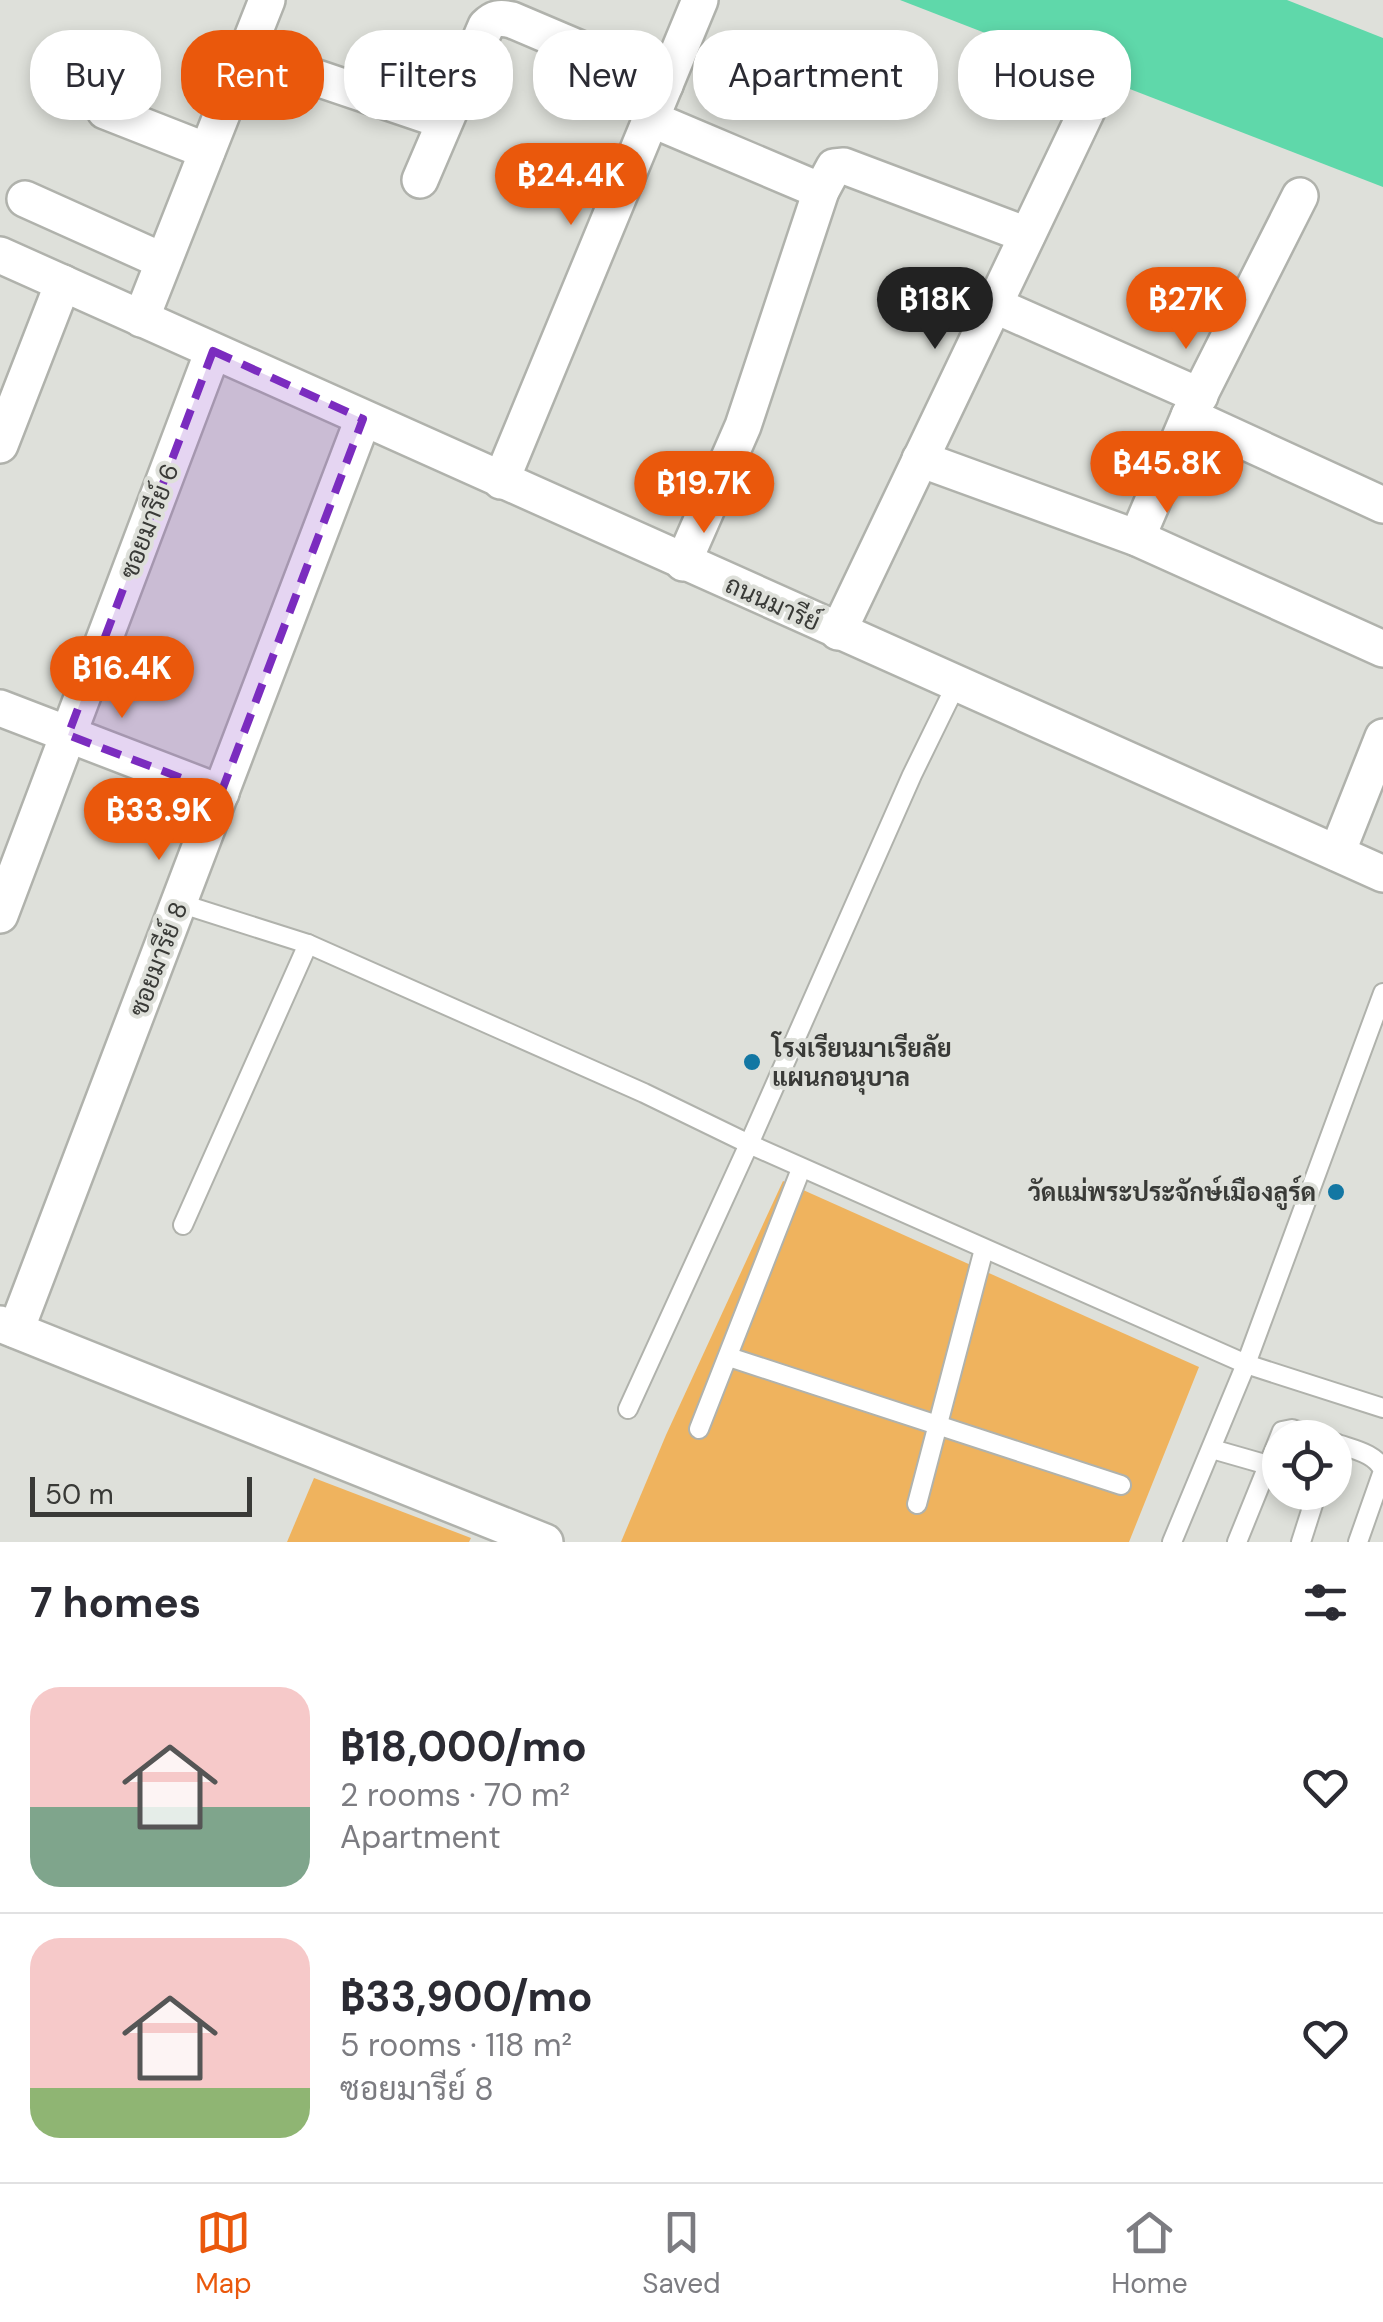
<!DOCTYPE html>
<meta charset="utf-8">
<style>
body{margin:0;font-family:"DM Sans",Sarabun,sans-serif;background:#f2f2f3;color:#2b2b33;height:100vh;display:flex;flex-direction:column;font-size:38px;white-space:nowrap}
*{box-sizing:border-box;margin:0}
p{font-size:32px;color:#7c7c81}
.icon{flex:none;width:55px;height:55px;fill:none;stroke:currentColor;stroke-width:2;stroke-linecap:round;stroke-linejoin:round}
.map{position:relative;height:1542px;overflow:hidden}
.drawer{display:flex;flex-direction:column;background:#fff;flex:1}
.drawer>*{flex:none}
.banner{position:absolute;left:30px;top:30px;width:1325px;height:90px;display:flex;gap:20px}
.controls{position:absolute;left:1262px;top:1420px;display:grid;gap:20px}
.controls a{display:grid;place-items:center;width:90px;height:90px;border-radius:50%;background:#fff;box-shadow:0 5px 15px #0003;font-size:50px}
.scale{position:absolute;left:30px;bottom:25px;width:222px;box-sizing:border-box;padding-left:10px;border:5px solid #393a37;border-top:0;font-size:28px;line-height:35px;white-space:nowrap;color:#393a37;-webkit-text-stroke:8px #dee0da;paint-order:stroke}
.price{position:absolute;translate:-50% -85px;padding:0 22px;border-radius:35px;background:#ea580c;color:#fff;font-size:32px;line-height:65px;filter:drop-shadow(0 2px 5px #0008)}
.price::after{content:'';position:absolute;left:50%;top:60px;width:30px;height:22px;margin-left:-15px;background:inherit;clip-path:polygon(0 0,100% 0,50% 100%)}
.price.active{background:#222;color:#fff}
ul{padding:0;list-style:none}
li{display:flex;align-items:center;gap:30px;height:250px;padding:0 30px}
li+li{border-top:2px solid #e1e1e2}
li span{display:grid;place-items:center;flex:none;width:280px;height:200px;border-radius:30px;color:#555}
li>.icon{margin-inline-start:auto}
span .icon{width:120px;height:120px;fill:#fffc;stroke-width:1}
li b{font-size:42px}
h2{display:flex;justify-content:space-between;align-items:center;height:120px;padding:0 30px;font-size:42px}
.chip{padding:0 35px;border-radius:40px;background:#fff;box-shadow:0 5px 15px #0003;font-size:35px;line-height:90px}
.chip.active{background:#ea580c;color:#fff}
.tabs{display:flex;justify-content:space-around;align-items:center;height:140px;border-top:2px solid #e1e1e2;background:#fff;font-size:28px;color:#7c7c81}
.tabs a{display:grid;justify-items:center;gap:5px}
.tabs .active{color:#ea580c}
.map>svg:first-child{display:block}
.green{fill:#efb35e}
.water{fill:#5fd8aa}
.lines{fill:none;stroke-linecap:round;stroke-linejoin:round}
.service-casing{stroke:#b0b2ac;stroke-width:22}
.minor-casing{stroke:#b0b2ac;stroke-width:40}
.service{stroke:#fff;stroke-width:18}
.minor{stroke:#fff;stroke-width:35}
.marked{fill:#7b2cbf;fill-opacity:0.2;stroke:#7b2cbf;stroke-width:8;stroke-dasharray:20 12;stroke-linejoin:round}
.poi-dot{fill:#1377a3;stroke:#dee0da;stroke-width:4}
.labels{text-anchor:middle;stroke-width:8;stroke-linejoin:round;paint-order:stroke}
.street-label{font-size:25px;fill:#393a37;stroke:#dee0da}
.poi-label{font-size:25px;font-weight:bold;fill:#393a37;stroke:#dee0da;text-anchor:start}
</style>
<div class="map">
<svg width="1383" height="1542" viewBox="0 0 1383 1542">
<rect width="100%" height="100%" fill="#dee0da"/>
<!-- green -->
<g class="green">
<path d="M783 1181 1199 1367 1129 1542H621L666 1435Z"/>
<path d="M314 1478 471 1538 469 1542H287Z"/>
</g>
<!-- water -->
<path class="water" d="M900 0H1287L1383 38V187Z"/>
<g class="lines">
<defs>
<g id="service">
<path d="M179 903 308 944 644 1093 749 1144 912 775 956 685"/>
<path d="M183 1225 308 944"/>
<path d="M729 1357 1121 1485"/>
<path d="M628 1409 749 1144 1246 1364 1383 1408"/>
<path d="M699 1429 801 1169"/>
<path d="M1335 1443C1351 1449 1377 1453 1383 1471L1358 1542"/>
<path d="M1212 1449 1268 1465"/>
<path d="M917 1504 984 1249"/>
<path d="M1172 1542 1246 1364 1383 993"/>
<path d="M1237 1542 1282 1431 1292 1429 1319 1438"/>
<path d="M1301 1542 1317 1492"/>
</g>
<g id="minor">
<path d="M246 54 444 121"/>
<path d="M105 111 207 151"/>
<path d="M651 119 821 191"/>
<path d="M420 180 486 26C494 18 500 17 512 20L665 85"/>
<path d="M25 199 163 261"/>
<path d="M0 255 1383 874"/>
<path d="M994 305 1200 396"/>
<path d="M141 319 267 0"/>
<path d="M1189 416 1383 505"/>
<path d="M0 445 63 283"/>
<path d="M920 459 1137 538 1383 649"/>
<path d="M501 481 700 0"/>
<path d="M1137 538 1189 416 1300 196"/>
<path d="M683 563 743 426 821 191 834 167 844 166 1027 235"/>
<path d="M838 632 1092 100"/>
<path d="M0 708 221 793"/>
<path d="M1337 853 1383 737"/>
<path d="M0 915 213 351"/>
<path d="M0 1324 545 1542"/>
<path d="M16 1330 363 419"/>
</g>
</defs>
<!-- service casing -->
<use href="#service" class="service-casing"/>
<!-- minor casing -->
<use href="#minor" class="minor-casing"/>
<!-- service -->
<use href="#service" class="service"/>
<!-- minor -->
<use href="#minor" class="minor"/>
</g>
<!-- marked area -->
<path class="marked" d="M213 351 363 419 221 793 68 735Z"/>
<!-- markers -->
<g class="poi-dot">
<circle cx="752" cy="1062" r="10"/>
<circle cx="1336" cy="1192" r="10"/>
</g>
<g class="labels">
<!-- street labels -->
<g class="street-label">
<text transform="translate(149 521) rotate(-69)" y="9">ซอยมารีย์ 6</text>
<text transform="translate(773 603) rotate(24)" y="9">ถนนมารีย์</text>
<text transform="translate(158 959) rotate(-69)" y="9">ซอยมารีย์ 8</text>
</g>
<!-- poi labels -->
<g class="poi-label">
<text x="772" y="1057">โรงเรียนมาเรียลัย<tspan x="772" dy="29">แผนกอนุบาล</tspan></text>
<text x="1316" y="1201" text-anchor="end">วัดแม่พระประจักษ์เมืองลูร์ด</text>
</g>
</g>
</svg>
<div class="controls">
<a><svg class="icon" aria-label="locate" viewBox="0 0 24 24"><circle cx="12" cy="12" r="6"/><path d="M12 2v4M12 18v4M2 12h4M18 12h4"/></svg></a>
</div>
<div class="scale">50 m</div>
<b class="price" style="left:571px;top:228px">฿24.4K</b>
<b class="price active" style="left:935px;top:352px">฿18K</b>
<b class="price" style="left:1186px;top:352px">฿27K</b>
<b class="price" style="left:1167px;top:516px">฿45.8K</b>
<b class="price" style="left:704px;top:536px">฿19.7K</b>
<b class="price" style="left:122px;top:721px">฿16.4K</b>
<b class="price" style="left:159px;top:863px">฿33.9K</b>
<div class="banner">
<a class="chip">Buy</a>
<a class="chip active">Rent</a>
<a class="chip">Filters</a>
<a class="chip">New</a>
<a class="chip">Apartment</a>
<a class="chip">House</a>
</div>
</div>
<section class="drawer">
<h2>7 homes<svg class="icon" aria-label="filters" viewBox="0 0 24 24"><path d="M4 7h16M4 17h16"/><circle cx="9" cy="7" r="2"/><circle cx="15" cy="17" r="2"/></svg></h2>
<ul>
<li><span style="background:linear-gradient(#f6c9c9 60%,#7fa58c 0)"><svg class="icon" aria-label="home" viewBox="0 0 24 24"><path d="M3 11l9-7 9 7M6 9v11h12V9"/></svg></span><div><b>฿18,000/mo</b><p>2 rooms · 70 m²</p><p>Apartment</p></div><svg class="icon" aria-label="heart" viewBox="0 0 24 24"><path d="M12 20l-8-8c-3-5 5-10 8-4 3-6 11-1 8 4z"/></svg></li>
<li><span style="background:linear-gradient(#f6c9c9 75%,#8fb573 0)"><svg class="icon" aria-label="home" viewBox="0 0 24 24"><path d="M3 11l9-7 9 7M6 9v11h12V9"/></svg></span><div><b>฿33,900/mo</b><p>5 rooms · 118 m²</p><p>ซอยมารีย์ 8</p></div><svg class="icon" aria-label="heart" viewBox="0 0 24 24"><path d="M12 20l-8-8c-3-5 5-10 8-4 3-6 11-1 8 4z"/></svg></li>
</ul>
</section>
<nav class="tabs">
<a class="active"><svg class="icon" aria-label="map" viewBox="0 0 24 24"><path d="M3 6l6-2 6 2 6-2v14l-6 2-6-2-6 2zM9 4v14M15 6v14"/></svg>Map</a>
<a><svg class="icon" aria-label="saved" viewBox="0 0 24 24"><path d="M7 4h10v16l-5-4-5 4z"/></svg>Saved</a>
<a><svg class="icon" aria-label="home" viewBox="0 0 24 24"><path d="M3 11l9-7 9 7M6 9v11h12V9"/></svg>Home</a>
</nav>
